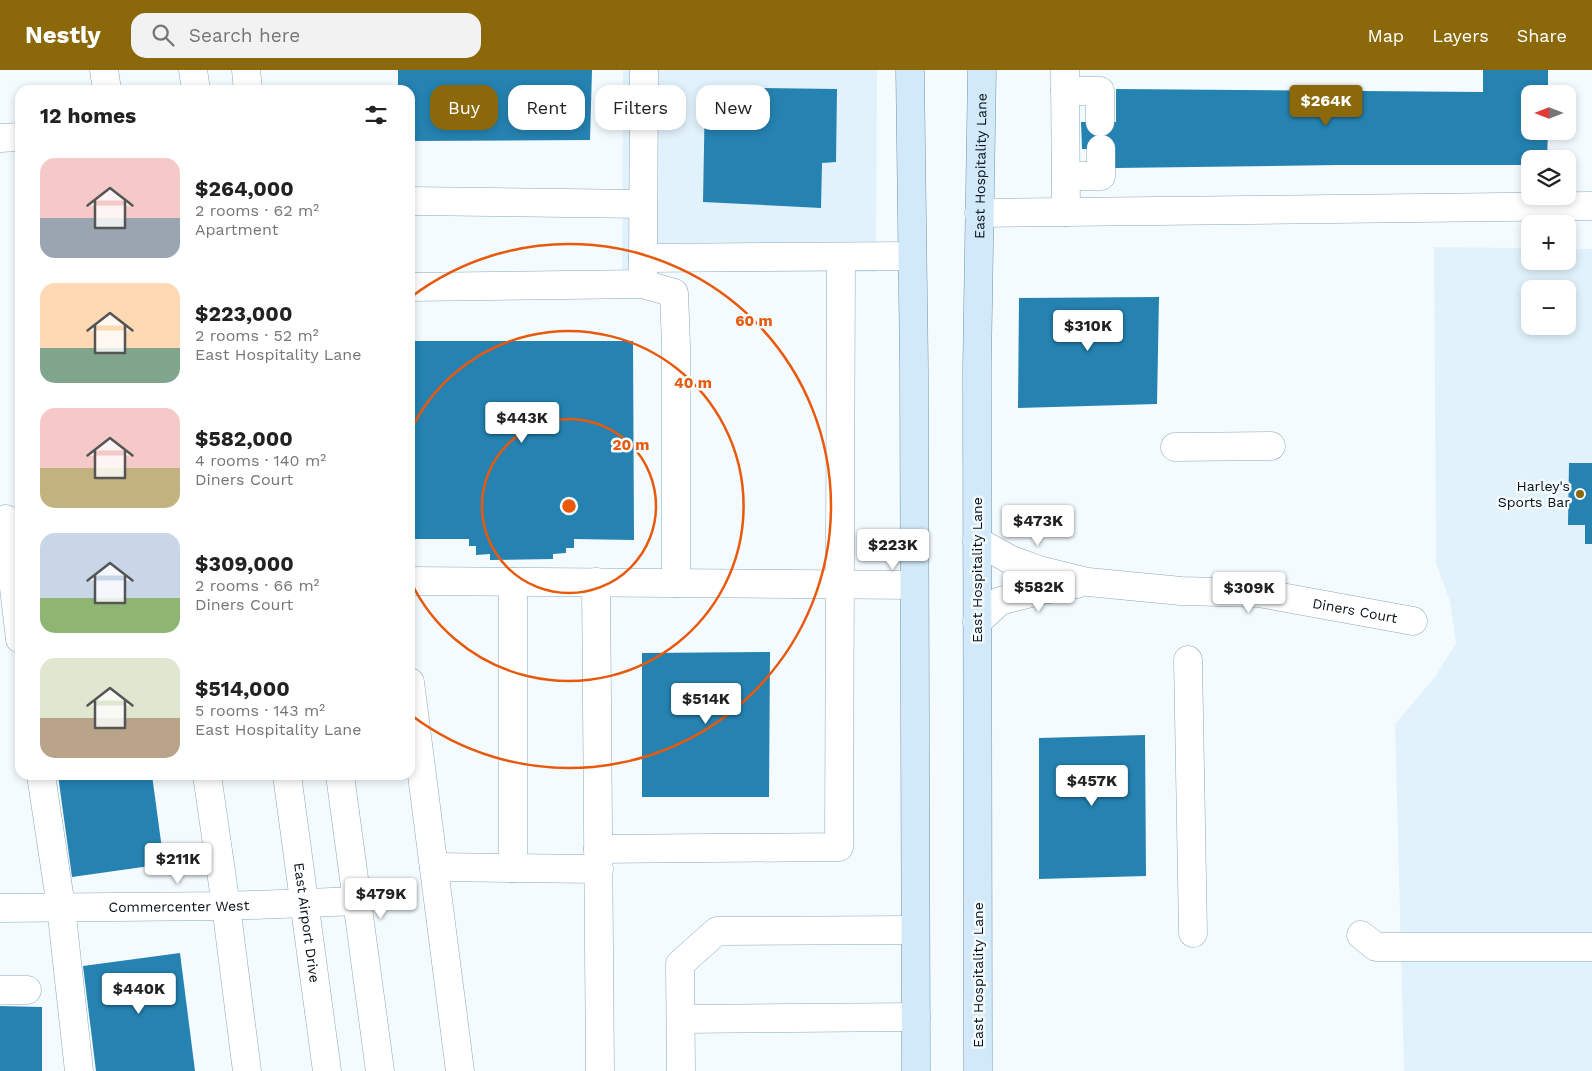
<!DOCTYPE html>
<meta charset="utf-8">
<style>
body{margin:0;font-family:"Work Sans",sans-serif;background:#f2f2f2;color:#222;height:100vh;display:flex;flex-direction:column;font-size:19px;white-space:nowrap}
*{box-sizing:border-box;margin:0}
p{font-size:16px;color:#767676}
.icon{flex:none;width:28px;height:28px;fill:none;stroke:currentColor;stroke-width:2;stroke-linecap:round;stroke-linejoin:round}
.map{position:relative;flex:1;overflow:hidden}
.details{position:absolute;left:15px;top:15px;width:400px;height:695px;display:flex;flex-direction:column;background:#fff;border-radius:15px;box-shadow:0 2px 8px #0003}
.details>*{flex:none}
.top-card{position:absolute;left:430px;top:15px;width:475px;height:45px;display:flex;gap:10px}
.needle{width:32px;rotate:270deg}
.buttons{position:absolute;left:1521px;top:15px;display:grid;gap:10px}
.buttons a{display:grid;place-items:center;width:55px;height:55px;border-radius:10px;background:#fff;box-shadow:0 2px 8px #0003;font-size:25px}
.price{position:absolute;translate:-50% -42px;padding:0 11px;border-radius:5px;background:#fff;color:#222;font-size:16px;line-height:32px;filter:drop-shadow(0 1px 2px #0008)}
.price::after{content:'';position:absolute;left:50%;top:30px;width:15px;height:11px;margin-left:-8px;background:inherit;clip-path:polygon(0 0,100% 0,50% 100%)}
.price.active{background:#8b690a;color:#fff}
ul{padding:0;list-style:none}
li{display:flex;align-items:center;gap:15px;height:125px;padding:0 25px}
li span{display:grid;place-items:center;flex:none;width:140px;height:100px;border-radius:15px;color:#555}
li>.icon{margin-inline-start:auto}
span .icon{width:60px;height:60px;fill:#fffc;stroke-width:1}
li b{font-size:21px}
h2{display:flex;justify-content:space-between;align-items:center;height:60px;padding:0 25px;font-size:21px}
.tag{padding:0 18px;border-radius:15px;background:#fff;box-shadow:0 2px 8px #0003;font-size:18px;line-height:45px}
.tag.active{background:#8b690a;color:#fff}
header{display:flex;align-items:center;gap:30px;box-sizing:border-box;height:70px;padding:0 25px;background:#8b690a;color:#fff}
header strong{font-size:24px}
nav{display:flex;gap:28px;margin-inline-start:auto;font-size:18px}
.search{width:350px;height:45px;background:#f2f2f2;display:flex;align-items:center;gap:12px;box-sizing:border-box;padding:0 18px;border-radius:15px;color:#767676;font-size:19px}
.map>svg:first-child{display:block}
.built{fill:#e2f2fc;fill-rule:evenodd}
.building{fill:#2582b1}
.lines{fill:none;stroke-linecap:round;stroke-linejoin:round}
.minor-casing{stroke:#8aa8bb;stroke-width:29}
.major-casing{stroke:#7593a6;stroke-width:29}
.minor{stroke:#fff;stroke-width:28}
.major{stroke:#d1e9f8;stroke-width:28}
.ring{fill:none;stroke:#e8590c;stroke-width:2.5}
.poi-dot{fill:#8b690a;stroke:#f4fbff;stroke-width:2}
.labels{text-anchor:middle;stroke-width:5;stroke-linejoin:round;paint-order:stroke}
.street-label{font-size:14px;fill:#050f16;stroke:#f4fbff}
.poi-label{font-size:14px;fill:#050f16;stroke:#f4fbff;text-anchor:end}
.centre{fill:#e8590c;stroke:#f4fbff;stroke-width:2.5}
.ring-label{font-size:15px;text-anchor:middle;font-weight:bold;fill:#e8590c;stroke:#f4fbff;stroke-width:5;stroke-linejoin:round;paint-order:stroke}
</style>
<header>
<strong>Nestly</strong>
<div class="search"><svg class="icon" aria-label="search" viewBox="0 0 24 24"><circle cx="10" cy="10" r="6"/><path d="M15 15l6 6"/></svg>Search here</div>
<nav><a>Map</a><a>Layers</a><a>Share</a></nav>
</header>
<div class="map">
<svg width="1592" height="1001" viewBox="0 0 1592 1001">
<rect width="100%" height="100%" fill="#f4fbff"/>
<!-- built -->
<g class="built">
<path d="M623 0H877L876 202H622Z"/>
<path d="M1434 177 1530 178V191H1568V179H1592V1001H1404L1395 654 1435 607 1456 573 1450 532 1436 493ZM1530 219H1568V256H1530Z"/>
</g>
<!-- building -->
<g class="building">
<path d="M398 0H592L590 70 410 71V20H398Z"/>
<path d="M1483 0H1548V24H1530V61H1548L1547 89H1530V95H1338L1115 98V79H1082L1081 52H1116V19L1483 22Z"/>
<path d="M754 18 837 19 836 92 822 93 821 138 703 132 705 24 753 26Z"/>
<path d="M1159 227 1157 334 1018 338 1019 228Z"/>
<path d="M410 271H633L634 470 574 469V478H566V483L553 484V489L490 490V484L476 485V476H469V469H410Z"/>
<path d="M1569 393H1592V474H1585V455H1568Z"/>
<path d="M770 582 769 727H642V583Z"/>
<path d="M1145 665 1146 806 1039 809V668Z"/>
<path d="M58 705H152L164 794 72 807Z"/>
<path d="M180 883 195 1001H96L83 896Z"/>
<path d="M0 936 42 937V1001H0Z"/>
</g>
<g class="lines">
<defs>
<g id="minor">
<path d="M104 0 107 20"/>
<path d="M193 0 196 20"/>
<path d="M246 0 248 20"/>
<path d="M1065 0 1066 142"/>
<path d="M1065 21H1100V52"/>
<path d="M0 68 20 67"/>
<path d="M1066 106H1101V79"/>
<path d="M410 131 643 134"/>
<path d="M979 143 1592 136"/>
<path d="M643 188 912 186"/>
<path d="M643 206 644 0"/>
<path d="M410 217 643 214 674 223 676 275V513"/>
<path d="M1175 377 1271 376"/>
<path d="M6 449 20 569"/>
<path id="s1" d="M977 471 1009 489 1039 500 1088 512 1181 521 1259 523 1413 551"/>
<path d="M410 511 914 515"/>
<path d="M513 512V798"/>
<path d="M596 512 600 1001"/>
<path d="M977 552 1000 531 1043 520 1077 514"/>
<path d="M1188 590 1193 863"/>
<path d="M410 612 460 1001"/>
<path d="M41 705 61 837 79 1001"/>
<path d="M207 705 226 836 247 1001"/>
<path id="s2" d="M287 705 327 1001"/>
<path d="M340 705 380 1001"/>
<path d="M598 779 839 777 841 187"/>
<path d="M434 797 599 799"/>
<path id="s3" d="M0 838 226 836 358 831"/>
<path d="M1361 865 1376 877H1592"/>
<path d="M0 920H27"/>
<path d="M681 949 916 947"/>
<path d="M681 1001 680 894 717 861 915 860"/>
</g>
<g id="major">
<path d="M910 0 914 297 916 1001"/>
<path id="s4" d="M978 1001 977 296 982 0"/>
</g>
</defs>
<!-- minor casing -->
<use href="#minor" class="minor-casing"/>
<!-- major casing -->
<use href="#major" class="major-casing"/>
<!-- minor -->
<use href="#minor" class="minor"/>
<!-- major -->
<use href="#major" class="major"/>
</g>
<!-- distance rings -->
<g class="ring">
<circle cx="569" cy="436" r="87"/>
<path d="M410 362A175 175 0 1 1 410 510"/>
<path d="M411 227A262 262 0 1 1 411 645"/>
</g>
<!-- markers -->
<circle class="poi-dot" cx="1580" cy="424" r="5"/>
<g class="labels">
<!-- street labels -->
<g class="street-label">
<text dy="5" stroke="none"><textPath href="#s4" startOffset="905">East Hospitality Lane</textPath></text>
<text transform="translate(977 500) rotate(-90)" y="5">East Hospitality Lane</text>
<text dy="5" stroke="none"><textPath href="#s1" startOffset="388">Diners Court</textPath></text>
<text dy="5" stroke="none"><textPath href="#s3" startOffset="179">Commercenter West</textPath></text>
<text dy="5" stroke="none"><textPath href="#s2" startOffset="149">East Airport Drive</textPath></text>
<text transform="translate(978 905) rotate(-90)" y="5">East Hospitality Lane</text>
</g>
<!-- poi labels -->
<g class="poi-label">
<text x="1570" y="421">Harley's<tspan x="1570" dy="16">Sports Bar</tspan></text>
</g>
</g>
<circle cx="569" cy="436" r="8" class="centre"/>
<g class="ring-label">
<text x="754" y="256">60 m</text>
<text x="693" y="318">40 m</text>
<text x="631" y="380">20 m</text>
</g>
</svg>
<div class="buttons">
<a><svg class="needle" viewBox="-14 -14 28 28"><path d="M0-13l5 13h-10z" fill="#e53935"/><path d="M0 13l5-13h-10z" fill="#767676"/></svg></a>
<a><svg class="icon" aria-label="layers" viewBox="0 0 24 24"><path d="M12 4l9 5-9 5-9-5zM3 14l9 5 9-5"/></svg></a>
<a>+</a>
<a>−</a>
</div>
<b class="price active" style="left:1326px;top:57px">$264K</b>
<b class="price" style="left:1088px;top:282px">$310K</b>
<b class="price" style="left:522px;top:374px">$443K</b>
<b class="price" style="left:1038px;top:477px">$473K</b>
<b class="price" style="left:893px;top:501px">$223K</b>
<b class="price" style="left:1039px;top:543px">$582K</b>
<b class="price" style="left:1249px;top:544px">$309K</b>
<b class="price" style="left:706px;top:655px">$514K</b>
<b class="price" style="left:1092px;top:737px">$457K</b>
<b class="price" style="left:178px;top:815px">$211K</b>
<b class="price" style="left:381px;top:850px">$479K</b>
<b class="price" style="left:139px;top:945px">$440K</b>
<div class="top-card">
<a class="tag active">Buy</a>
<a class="tag">Rent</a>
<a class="tag">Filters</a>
<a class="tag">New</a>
</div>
<section class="details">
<h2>12 homes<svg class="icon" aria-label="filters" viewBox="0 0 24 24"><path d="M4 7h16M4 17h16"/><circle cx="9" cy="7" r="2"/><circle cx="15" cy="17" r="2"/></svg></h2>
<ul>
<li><span style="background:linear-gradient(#f6c9c9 60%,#9aa5b1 0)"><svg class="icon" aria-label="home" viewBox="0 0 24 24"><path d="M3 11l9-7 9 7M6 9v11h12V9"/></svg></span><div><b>$264,000</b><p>2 rooms · 62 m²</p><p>Apartment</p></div></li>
<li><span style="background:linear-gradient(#ffd9b3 65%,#7fa58c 0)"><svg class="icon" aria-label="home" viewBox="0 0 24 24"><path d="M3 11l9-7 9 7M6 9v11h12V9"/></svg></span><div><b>$223,000</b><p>2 rooms · 52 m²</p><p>East Hospitality Lane</p></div></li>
<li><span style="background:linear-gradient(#f6c9c9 60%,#c2b280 0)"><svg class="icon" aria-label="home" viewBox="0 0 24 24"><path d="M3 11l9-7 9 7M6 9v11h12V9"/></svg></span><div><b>$582,000</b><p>4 rooms · 140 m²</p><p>Diners Court</p></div></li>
<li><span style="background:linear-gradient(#c9d6e8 65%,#8fb573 0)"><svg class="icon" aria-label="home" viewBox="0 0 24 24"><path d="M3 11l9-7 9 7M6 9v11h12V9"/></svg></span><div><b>$309,000</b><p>2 rooms · 66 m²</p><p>Diners Court</p></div></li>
<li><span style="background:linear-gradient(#dfe7d0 60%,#b9a48a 0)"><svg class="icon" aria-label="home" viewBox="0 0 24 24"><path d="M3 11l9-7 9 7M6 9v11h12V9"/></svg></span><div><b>$514,000</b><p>5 rooms · 143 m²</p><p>East Hospitality Lane</p></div></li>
</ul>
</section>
</div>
